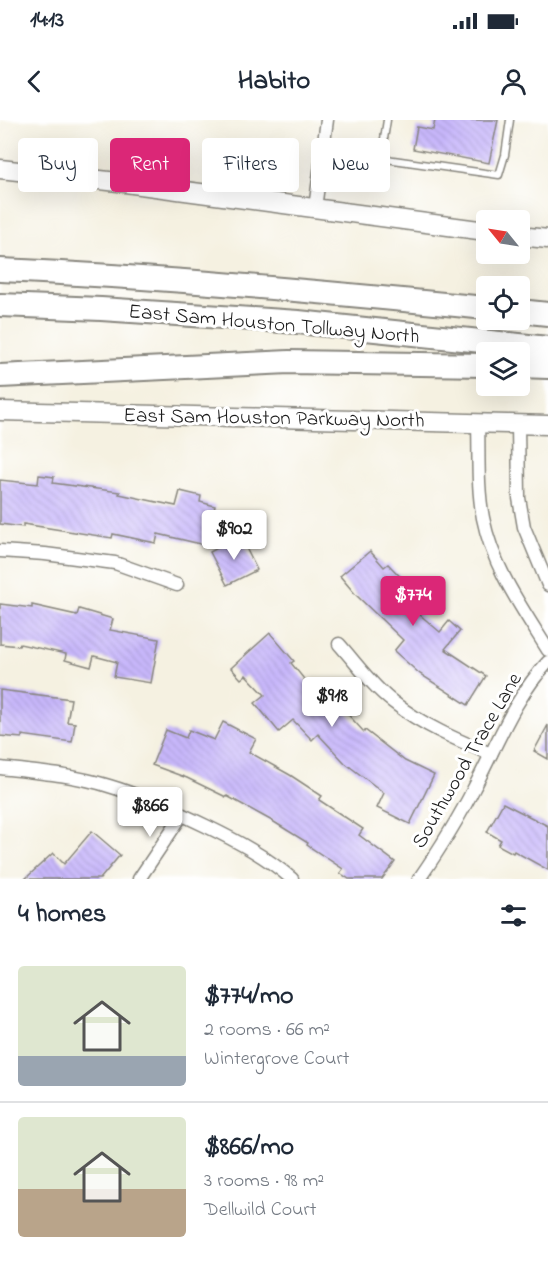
<!DOCTYPE html>
<meta charset="utf-8">
<style>
body{margin:0;font-family:"Indie Flower",sans-serif;background:#f2f2f3;color:#1f2937;height:100vh;display:flex;flex-direction:column;font-size:22px;white-space:nowrap}
*{box-sizing:border-box;margin:0}
p{font-size:20px;color:#747a83}
.icon{flex:none;width:33px;height:33px;fill:none;stroke:currentColor;stroke-width:2;stroke-linecap:round;stroke-linejoin:round}
.map{position:relative;height:759px;overflow:hidden}
.side{display:flex;flex-direction:column;background:#fff;flex:1}
.side>*{flex:none}
.guide{position:absolute;left:18px;top:18px;width:513px;height:54px;display:flex;gap:12px}
.needle{width:39px;rotate:300deg}
.buttons{position:absolute;left:476px;top:90px;display:grid;gap:12px}
.buttons a{display:grid;place-items:center;width:54px;height:54px;border-radius:6px;background:#fff;box-shadow:0 6px 24px #0002;font-size:30px}
.price{position:absolute;translate:-50% -51px;padding:0 14px;border-radius:6px;background:#fff;color:#222;font-size:20px;line-height:39px;filter:drop-shadow(0 2px 3px #0008)}
.price::after{content:'';position:absolute;left:50%;top:36px;width:18px;height:14px;margin-left:-9px;background:inherit;clip-path:polygon(0 0,100% 0,50% 100%)}
.price.active{background:#db2777;color:#fff}
ul{padding:0;list-style:none}
li{display:flex;align-items:center;gap:18px;height:150px;padding:0 18px}
li+li{border-top:2px solid #e0e1e3}
li span{display:grid;place-items:center;flex:none;width:168px;height:120px;border-radius:6px;color:#555}
li>.icon{margin-inline-start:auto}
span .icon{width:72px;height:72px;fill:#fffc;stroke-width:1}
li b{font-size:26px}
h2{display:flex;justify-content:space-between;align-items:center;height:72px;padding:0 18px;font-size:26px}
.pill{padding:0 21px;border-radius:6px;background:#fff;box-shadow:0 6px 24px #0002;font-size:21px;line-height:54px}
.pill.active{background:#db2777;color:#fff}
.status{display:flex;justify-content:space-between;align-items:center;height:42px;padding:0 30px;background:#fff;direction:ltr}
.status svg{height:16px;fill:currentColor}
header{display:flex;justify-content:space-between;align-items:center;height:78px;padding:0 18px;background:#fff;font-size:27px;font-weight:700}
.map>svg:first-child{display:block}
.building{fill:url(#building-back-hatch)}
.lines{fill:none;stroke-linecap:round;stroke-linejoin:round}
.service-casing{stroke:#88867e;stroke-width:9}
.minor-casing{stroke:#88867e;stroke-width:15}
.secondary-casing{stroke:#88867e;stroke-width:21}
.motorway-casing{stroke:#88867e;stroke-width:26}
.service{stroke:#fff;stroke-width:6}
.minor{stroke:#fff;stroke-width:12}
.secondary{stroke:#fff;stroke-width:18}
.motorway{stroke:#fff;stroke-width:22}
.labels{text-anchor:middle;stroke-width:6;stroke-linejoin:round;paint-order:stroke}
.street-label{font-size:21px;fill:#1c1c1c;stroke:#fff}
</style>
<div class="status"><b>14:13</b><svg viewBox="0 0 49 12"><path d="M0 12V9h3v3zM5 12V6h3v6zM10 12V3h3v9zM15 12V0h3v12zM26 1h20v11H26zM47 4h2v5h-2z"/></svg></div>
<header><svg class="icon" aria-label="back" viewBox="0 0 24 24"><path d="M15 5l-7 7 7 7"/></svg>Habito<svg class="icon" aria-label="person" viewBox="0 0 24 24"><circle cx="12" cy="8" r="4"/><path d="M4 21q1-7 8-7t8 7"/></svg></header>
<div class="map">
<svg width="548" height="759" viewBox="0 0 548 759">
<defs>
<pattern id="building-back-hatch" width="6" height="6" patternUnits="userSpaceOnUse" patternTransform="scale(1.5)"><rect width="6" height="6" fill="#c8b7fb"/><path d="M-1 5l2 2M0 0l6 6M5-1l2 2" fill="none" stroke="#ab9dd7"/></pattern>
</defs>
<rect width="100%" height="100%" fill="#fff"/>
<filter id="ink" filterUnits="userSpaceOnUse"><feTurbulence type="fractalNoise" baseFrequency=".0167" numOctaves="2"/><feDisplacementMap in="SourceGraphic" scale="12" xChannelSelector="R" yChannelSelector="G"/><feConvolveMatrix kernelMatrix="1 2 1 2 8 2 1 2 1" color-interpolation-filters="sRGB"/></filter>
<filter id="wash" filterUnits="userSpaceOnUse"><feTurbulence type="fractalNoise" baseFrequency=".008" numOctaves="4" result="noise"/><feDisplacementMap in="SourceGraphic" scale="24" xChannelSelector="R" yChannelSelector="G"/><feGaussianBlur stdDeviation="1.35" result="paint"/><feColorMatrix in="noise" values="0 0 0 0 0 0 0 0 0 0 0 0 0 0 0 0 0 1.4 0 .05"/><feComposite in="paint" operator="in"/></filter>
<g filter="url(#wash)">
<rect width="100%" height="100%" fill="#f5f1e1"/>
<g id="blocks">
<!-- building -->
<g class="building">
<path d="M435 0H498L489 43 413 29 417 7 433 10Z"/>
<path d="M39 355 54 357 53 363 120 372 119 374 176 386 180 371 201 376 200 382 215 386 205 425 158 414 156 423 113 414 112 418 23 404V407L0 404V360L38 364Z"/>
<path d="M240 416 257 450 227 465 210 432Z"/>
<path d="M370 431 384 447 388 444 428 485 419 494 440 512 449 501 460 511 445 529 486 556 468 585 420 554 394 531 403 520 356 475 340 456Z"/>
<path d="M0 484 32 488V485L77 495 79 489 113 499 110 510 159 519 151 563 114 557 117 542 94 536 91 547 65 540 66 534 20 524 19 526 0 524Z"/>
<path d="M270 513 294 541 291 543 325 585 333 578 364 612 365 610 405 641 434 655 410 704 377 688 384 673 345 643 318 614 312 620 293 600 279 612 255 583 265 575 246 555 241 559 231 548Z"/>
<path d="M0 570 71 579 67 602 75 603 72 622 22 615V618L0 616Z"/>
<path d="M223 602 256 619 249 632 290 655 322 676 319 680 363 709 359 715 395 742 382 759H349L340 753 343 749 307 725 308 723 274 702 227 676 226 677 187 658 152 645 166 610 186 618 189 610 214 620Z"/>
<path d="M548 605V639L534 631Z"/>
<path d="M503 683 548 706V750L514 731 513 733 498 725 501 720 487 712Z"/>
<path d="M92 711 120 735 100 759H25L53 733 64 744Z"/>
</g>
</g>
</g>
<g filter="url(#ink)">
<use href="#blocks" fill-opacity="0" stroke="#88867e" stroke-width="1.5"/>
<g class="lines">
<defs>
<g id="service">
<path d="M323 30 499 55 505 35 510 0"/>
<path d="M381 38 387 0"/>
</g>
<g id="minor">
<path d="M315 88 327 0"/>
<path d="M478 302C479 334 477 367 483 398 493 448 522 488 548 530"/>
<path d="M518 303 519 378 524 407 548 465"/>
<path d="M0 431 45 434 115 443 177 465"/>
<path d="M339 524C356 543 372 566 393 582 422 605 457 620 491 634"/>
<path d="M0 648C36 652 74 655 109 666 143 676 175 691 206 706 237 721 267 737 292 759"/>
<path d="M139 759 182 695"/>
<path d="M419 759C439 730 458 700 474 668 497 625 514 578 548 542"/>
</g>
<g id="secondary">
<path d="M0 49 118 62 486 111"/>
<path d="M519 116 548 119"/>
<path d="M0 291 548 305"/>
</g>
<g id="motorway">
<path d="M0 150C162 157 324 172 486 188"/>
<path d="M0 185 101 189 298 202 548 228"/>
<path d="M519 191 548 194"/>
<path d="M519 246 548 247"/>
<path d="M0 256 289 242 486 245"/>
</g>
</defs>
<!-- service casing -->
<use href="#service" class="service-casing"/>
<!-- minor casing -->
<use href="#minor" class="minor-casing"/>
<!-- secondary casing -->
<use href="#secondary" class="secondary-casing"/>
<!-- motorway casing -->
<use href="#motorway" class="motorway-casing"/>
<!-- service -->
<use href="#service" class="service"/>
<!-- minor -->
<use href="#minor" class="minor"/>
<!-- secondary -->
<use href="#secondary" class="secondary"/>
<!-- motorway -->
<use href="#motorway" class="motorway"/>
</g>
</g>
<g class="labels">
<!-- street labels -->
<g class="street-label">
<text transform="translate(274 203) rotate(5)" y="7">East Sam Houston Tollway North</text>
<text transform="translate(274 297) rotate(1)" y="7">East Sam Houston Parkway North</text>
<text transform="translate(466 640) rotate(-60)" y="7">Southwood Trace Lane</text>
</g>
</g>
</svg>
<div class="buttons">
<a><svg class="needle" viewBox="-14 -14 28 28"><path d="M0-13l5 13h-10z" fill="#e53935"/><path d="M0 13l5-13h-10z" fill="#747a83"/></svg></a>
<a><svg class="icon" aria-label="locate" viewBox="0 0 24 24"><circle cx="12" cy="12" r="6"/><path d="M12 2v4M12 18v4M2 12h4M18 12h4"/></svg></a>
<a><svg class="icon" aria-label="layers" viewBox="0 0 24 24"><path d="M12 4l9 5-9 5-9-5zM3 14l9 5 9-5"/></svg></a>
</div>
<b class="price" style="left:234px;top:441px">$902</b>
<b class="price active" style="left:413px;top:507px">$774</b>
<b class="price" style="left:332px;top:608px">$918</b>
<b class="price" style="left:150px;top:718px">$866</b>
<div class="guide">
<a class="pill">Buy</a>
<a class="pill active">Rent</a>
<a class="pill">Filters</a>
<a class="pill">New</a>
</div>
</div>
<section class="side">
<h2>4 homes<svg class="icon" aria-label="filters" viewBox="0 0 24 24"><path d="M4 7h16M4 17h16"/><circle cx="9" cy="7" r="2"/><circle cx="15" cy="17" r="2"/></svg></h2>
<ul>
<li><span style="background:linear-gradient(#dfe7d0 75%,#9aa5b1 0)"><svg class="icon" aria-label="home" viewBox="0 0 24 24"><path d="M3 11l9-7 9 7M6 9v11h12V9"/></svg></span><div><b>$774/mo</b><p>2 rooms · 66 m²</p><p>Wintergrove Court</p></div></li>
<li><span style="background:linear-gradient(#dfe7d0 60%,#b9a48a 0)"><svg class="icon" aria-label="home" viewBox="0 0 24 24"><path d="M3 11l9-7 9 7M6 9v11h12V9"/></svg></span><div><b>$866/mo</b><p>3 rooms · 98 m²</p><p>Dellwild Court</p></div></li>
</ul>
</section>
